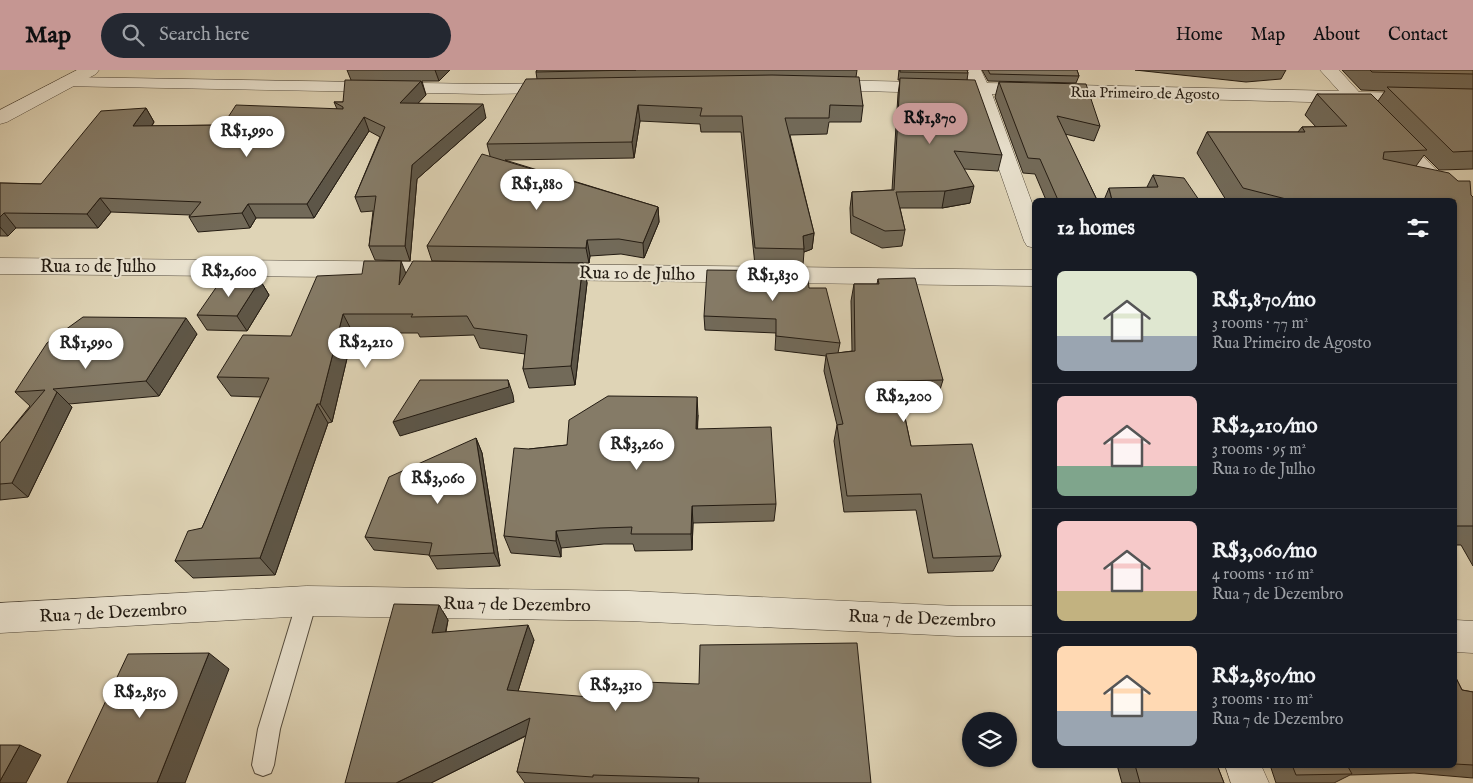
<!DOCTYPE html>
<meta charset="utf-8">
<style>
body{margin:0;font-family:"IM FELL English",serif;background:#242831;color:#f1f3f6;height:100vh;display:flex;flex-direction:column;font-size:19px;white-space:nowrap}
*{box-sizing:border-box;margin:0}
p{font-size:16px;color:#9ea1a6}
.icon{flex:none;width:28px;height:28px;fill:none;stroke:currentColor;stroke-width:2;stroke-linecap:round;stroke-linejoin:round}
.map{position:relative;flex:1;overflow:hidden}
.details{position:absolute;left:1032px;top:128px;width:425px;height:570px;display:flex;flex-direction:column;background:#171b24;border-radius:8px;box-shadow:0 1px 4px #0004}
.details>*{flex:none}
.controls{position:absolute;left:962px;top:642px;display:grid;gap:10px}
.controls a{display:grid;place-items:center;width:55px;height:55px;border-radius:50%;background:#171b24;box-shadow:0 1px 4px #0004;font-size:25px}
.price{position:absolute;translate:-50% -42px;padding:0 11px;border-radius:18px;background:#fff;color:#222;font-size:16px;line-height:32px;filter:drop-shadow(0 1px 2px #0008)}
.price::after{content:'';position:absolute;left:50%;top:30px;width:15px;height:11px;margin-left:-8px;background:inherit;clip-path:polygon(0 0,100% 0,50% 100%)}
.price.active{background:#c59692;color:#111}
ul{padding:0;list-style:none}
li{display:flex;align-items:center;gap:15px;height:125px;padding:0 25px}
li+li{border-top:1px solid #363941}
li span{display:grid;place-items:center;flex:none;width:140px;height:100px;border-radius:8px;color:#555}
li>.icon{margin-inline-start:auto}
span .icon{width:60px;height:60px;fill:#fffc;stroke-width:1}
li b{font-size:21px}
h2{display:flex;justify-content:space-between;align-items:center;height:60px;padding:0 25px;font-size:21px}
header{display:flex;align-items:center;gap:30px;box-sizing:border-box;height:70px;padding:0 25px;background:#c59692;color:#111}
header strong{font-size:24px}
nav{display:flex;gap:28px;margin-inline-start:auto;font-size:18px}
.search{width:350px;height:45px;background:#242831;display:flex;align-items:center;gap:12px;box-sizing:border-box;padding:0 18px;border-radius:28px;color:#9ea1a6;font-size:19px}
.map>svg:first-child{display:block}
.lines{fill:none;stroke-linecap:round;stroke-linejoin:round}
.service-casing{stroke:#52493b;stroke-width:2}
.minor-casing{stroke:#52493b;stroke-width:1}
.tertiary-casing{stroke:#52493b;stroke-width:1}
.service{fill:#eae3d0;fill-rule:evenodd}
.minor{fill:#eae3d0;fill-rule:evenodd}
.tertiary{fill:#eae3d0;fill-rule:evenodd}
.wall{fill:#726a59;stroke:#231b12}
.shaded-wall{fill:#5d5648;stroke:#231b12}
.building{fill:#857b67;stroke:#231b12}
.labels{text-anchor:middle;stroke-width:4;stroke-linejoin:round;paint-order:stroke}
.far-street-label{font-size:15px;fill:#231b12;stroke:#eae3d0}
.street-label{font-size:18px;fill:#231b12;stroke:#eae3d0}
</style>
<header>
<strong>Map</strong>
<div class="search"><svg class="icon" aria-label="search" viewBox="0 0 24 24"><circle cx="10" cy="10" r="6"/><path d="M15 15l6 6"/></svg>Search here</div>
<nav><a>Home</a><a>Map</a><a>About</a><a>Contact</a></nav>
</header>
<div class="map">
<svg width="1473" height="713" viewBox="0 0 1473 713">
<rect width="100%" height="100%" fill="#dfd4b6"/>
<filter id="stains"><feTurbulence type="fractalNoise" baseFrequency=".004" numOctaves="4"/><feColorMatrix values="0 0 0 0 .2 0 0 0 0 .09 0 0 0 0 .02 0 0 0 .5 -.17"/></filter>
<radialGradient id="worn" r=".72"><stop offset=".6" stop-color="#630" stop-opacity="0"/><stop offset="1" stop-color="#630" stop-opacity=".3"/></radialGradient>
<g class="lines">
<defs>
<path id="service" d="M307 522 314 525 317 531 280 659 274 695 271 703 263 706 255 703 252 695 258 659 297 531 300 525Z"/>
<g id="minor">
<path d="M969 0H981L987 13 1339 21 1320 0H1339L1359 22 1473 24V36L1369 33 1371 36 1369 40C1359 42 1355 40 1349 33L992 24 1035 141V178L1027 176 1024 171 973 24 824 20 818 19 815 15 818 11 824 10 969 13 966 4Z"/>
<path d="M67 7 482 14 558 13 564 14 567 18 564 22 558 23 482 24 61 16 58 12 61 8Z"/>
<path d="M1392 60 1399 62 1461 125 1464 130 1461 135 1455 136V130H1441L1385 70 1382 66 1385 62Z"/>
<path d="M0 188 446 192 454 195 458 200 454 205 446 208 0 204Z"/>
<path d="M546 194 1035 200V216L546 210 538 207 534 202 538 197Z"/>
<path d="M307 516 629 521 957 536H1035V566H957L629 551 307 546 0 563V533Z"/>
<path d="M1455 550 1473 551V583L1455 582Z"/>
<path d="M1225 695H1261L1269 713H1231Z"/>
</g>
<path id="tertiary" d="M77 0H99L96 4 7 52 0 54V40Z"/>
</defs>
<!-- service casing -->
<use href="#service" class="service-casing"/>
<!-- minor casing -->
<use href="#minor" class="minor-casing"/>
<!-- tertiary casing -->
<use href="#tertiary" class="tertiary-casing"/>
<!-- service -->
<use href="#service" class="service"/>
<!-- minor -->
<use href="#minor" class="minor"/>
<!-- tertiary -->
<use href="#tertiary" class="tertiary"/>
</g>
<!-- wall -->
<g class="wall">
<path d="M347 0H450L439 11H422L426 25 418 33 486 48 417 109 410 191 375 190 369 176 373 141 361 142 355 127 380 67 369 61 314 148H256L250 158 198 162 189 147 190 145 111 142 98 158H16L8 166H0V113L41 114 146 38 154 52 152 56 223 55 337 39 334 32H343L351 10Z"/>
<path d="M537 0H857L856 7 863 36 861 52H829L827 64 790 65 814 163 812 179 804 182 803 195H755L741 62H701L700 54 640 51 634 88 505 90 658 137 659 152 644 188 621 184 590 186 589 193 432 191 427 176 490 86 487 74 537 9 536 2Z"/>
<path d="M899 0H967L968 3 967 10 1002 85 998 101 964 99 970 133 942 138H900L905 160 902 176 882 178 851 163 850 138 852 122 892 120 898 24 900 10H898Z"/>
<path d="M982 0H1077L1079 6 1076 13 988 11Z"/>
<path d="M1135 0H1286L1281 9 1246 12Z"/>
<path d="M1342 0H1473V99L1439 100 1424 85 1416 96 1471 125 1473 127V496L1461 475H1455V130H1226L1197 83 1207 62H1298L1302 57H1316L1305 45 1317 24 1378 31 1385 21 1361 20Z"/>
<path d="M999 12 1100 56 1094 71 1065 64 1097 130H1046L1035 104 1023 103 995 27Z"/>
<path d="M1153 105 1199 130 1147 117Z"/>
<path d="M1109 118 1112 130H1104Z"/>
<path d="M583 193 587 213 575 315 529 318 523 299 525 284 480 278 474 265 420 267 418 263H353L332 352 328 353 275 505 193 508 175 491 202 458 261 327 231 326 217 307 406 203Z"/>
<path d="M878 209 943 310 938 326 901 328 911 376 1001 486 993 501 928 503 916 440 844 442 834 371 837 355 824 301 826 286 775 280 776 263 705 260 704 246 809 218 840 273 838 283 852 281 851 231 854 214H877Z"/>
<path d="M260 210 269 225 247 261 207 260 197 245Z"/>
<path d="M197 264 159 326 69 334 72 337 28 427 0 430V373L30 336 15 322Z"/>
<path d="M698 345 697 359 776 434 774 451 693 453 692 480 635 481 633 474H604L561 478V487L511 483 504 466 529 379 567 375Z"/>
<path d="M476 368 482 383 500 496 437 499 429 485 374 480 365 467Z"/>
<path d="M439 535 448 550 446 562 534 570 518 621 871 713H525L517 702 526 666 431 713Z"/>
<path d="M1455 606 1462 620 1473 622V708L1414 703 1350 705 1334 713H1276L1270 695H1455Z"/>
<path d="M1117 695H1217L1224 713H1122Z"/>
</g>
<!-- shaded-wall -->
<g class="shaded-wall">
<path d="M435 0H450L439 11Z"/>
<path d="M421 11 426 25 405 47 400 33Z"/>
<path d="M483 34 486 48 417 109 410 191 405 176 412 95Z"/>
<path d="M638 35 640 51 634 88 632 72Z"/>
<path d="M146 38 154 52 142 70 133 56Z"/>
<path d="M364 47 369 61 314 148 307 134Z"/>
<path d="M974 116 970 133 942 138 945 121Z"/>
<path d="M100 128 111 142 98 158 87 144Z"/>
<path d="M248 134 256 148 250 158 242 143Z"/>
<path d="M658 137 659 152 644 188 643 173Z"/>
<path d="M4 143 16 158 8 166 0 157V147Z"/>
<path d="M814 163 812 179 804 182 803 166Z"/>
<path d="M587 170 590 186 589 193 586 178Z"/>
<path d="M401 191 409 211 399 215Z"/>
<path d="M583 193 587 213 575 315 571 296Z"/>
<path d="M260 210 269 225 247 261 237 246Z"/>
<path d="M343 244 353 263 332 352 320 334Z"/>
<path d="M186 248 197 264 159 326 146 311Z"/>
<path d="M508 310 513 325 514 332 400 366 393 352Z"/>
<path d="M57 322 72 337 28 427 12 413Z"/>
<path d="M697 327 698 345 697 377 696 359Z"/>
<path d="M317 334 328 353 275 505 260 488Z"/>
<path d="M476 368 482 383 500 496 494 483Z"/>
<path d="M692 436 693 453 692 480 691 464Z"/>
<path d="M556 461 561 478V487L556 471Z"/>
<path d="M439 535 448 550 442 578 432 563Z"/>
<path d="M528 555 534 570 514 634 507 620Z"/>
<path d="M209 583 229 599 185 713H157Z"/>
<path d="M530 648 537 660 431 713H396Z"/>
<path d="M20 675 41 685 26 713H0V711Z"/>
</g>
<!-- building -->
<g class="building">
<path d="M537 0H636L536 2Z"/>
<path d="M900 0H967L968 3 900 2Z"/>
<path d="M988 0H1077L1079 6 990 4Z"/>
<path d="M1370 0H1473V4L1372 2Z"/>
<path d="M772 5 859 7 863 36 830 35 829 48H785L814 163 803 166 804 179 755 178 742 46H700L702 38 638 35 632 72 487 74 526 9Z"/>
<path d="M900 8 975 10 1002 85 954 81 974 116 945 121 896 122 905 160 885 161 853 146 852 122 894 120Z"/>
<path d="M345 10 421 11 400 33 483 34 412 95 405 176H369L376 126 355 127 385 57 364 47 307 134H248L242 143 189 147 201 132 100 128 87 144 4 143 0 147V113L41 114 101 41 146 38 133 56 223 55 236 35 343 39V37L334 32H343Z"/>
<path d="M999 12 1086 14 1100 56 1057 46 1097 130H1058L1040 89 1028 88Z"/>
<path d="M1387 17 1473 19V81L1453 82Z"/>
<path d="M1317 24H1371L1427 80 1384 82 1383 89 1449 103 1458 111H1470L1471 125 1473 127V456H1455V130H1290L1243 118 1207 62H1305L1302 57 1347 56Z"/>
<path d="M482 84 658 137 643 173 619 169 587 170 586 178 427 176Z"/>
<path d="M1153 105 1184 108 1199 130H1112L1109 118 1158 117Z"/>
<path d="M364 191H401L399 215 413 191 583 193 571 296 523 299 527 265 474 258 467 246 411 247 413 244H343L320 334H317L260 488 175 491 188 461 202 458 269 308 217 307 243 265 291 266 317 206 362 204Z"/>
<path d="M707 200 807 201 809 218H826L840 273 776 266V249L704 246Z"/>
<path d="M915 208 943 310 897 311 911 376 972 374 1001 486 933 488 921 424 847 426 837 355 843 354 826 284 855 281 854 214H879L878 209Z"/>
<path d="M222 209 260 210 237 246 197 245Z"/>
<path d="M83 247 186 248 146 311 53 319 57 322 12 413 0 414V373L45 320 15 322 47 273Z"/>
<path d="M420 310H508L509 317 393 352Z"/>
<path d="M608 326 697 327 696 359 771 357 776 434 692 436 691 464H631L632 457 600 458 556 461V471L504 466 514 378 529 379 567 375 569 350Z"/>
<path d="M476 368 494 483 429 486 432 473 365 467 389 407Z"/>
<path d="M394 534 439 535 432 563 528 555 507 620 613 629 616 611 699 614 700 575 857 573 871 713H698L699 708 593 705V707L517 702 530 648 396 713H345Z"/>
<path d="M209 583 157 713H67L128 584Z"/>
<path d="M1455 606 1462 620 1473 622V695L1455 694Z"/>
<path d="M0 675H20L0 711Z"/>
<path d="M1135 695H1217L1224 713H1140Z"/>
<path d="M1292 695H1347L1352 704 1296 705Z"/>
</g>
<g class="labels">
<!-- far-street labels -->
<g class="far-street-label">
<text transform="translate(1145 23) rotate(1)" y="5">Rua Primeiro de Agosto</text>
</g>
<!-- street labels -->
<g class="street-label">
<text x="98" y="202">Rua 10 de Julho</text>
<text transform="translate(637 203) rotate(1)" y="6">Rua 10 de Julho</text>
<text transform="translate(517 534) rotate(1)" y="6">Rua 7 de Dezembro</text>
<text transform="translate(113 542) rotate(-3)" y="6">Rua 7 de Dezembro</text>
<text transform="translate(922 548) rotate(2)" y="6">Rua 7 de Dezembro</text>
</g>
</g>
<rect width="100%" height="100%" filter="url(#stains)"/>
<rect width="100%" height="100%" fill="url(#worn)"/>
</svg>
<div class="controls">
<a><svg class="icon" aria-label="layers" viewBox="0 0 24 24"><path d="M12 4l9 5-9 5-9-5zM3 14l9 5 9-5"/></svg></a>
</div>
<b class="price active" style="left:930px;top:75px">R$1,870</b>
<b class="price" style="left:247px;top:88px">R$1,990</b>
<b class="price" style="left:537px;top:141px">R$1,880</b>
<b class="price" style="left:229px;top:228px">R$2,600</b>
<b class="price" style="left:773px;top:232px">R$1,830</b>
<b class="price" style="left:366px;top:299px">R$2,210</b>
<b class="price" style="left:86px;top:300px">R$1,990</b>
<b class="price" style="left:904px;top:353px">R$2,200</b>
<b class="price" style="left:637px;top:401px">R$3,260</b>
<b class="price" style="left:438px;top:435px">R$3,060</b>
<b class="price" style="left:616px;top:642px">R$2,310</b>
<b class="price" style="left:140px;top:649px">R$2,850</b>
<section class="details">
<h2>12 homes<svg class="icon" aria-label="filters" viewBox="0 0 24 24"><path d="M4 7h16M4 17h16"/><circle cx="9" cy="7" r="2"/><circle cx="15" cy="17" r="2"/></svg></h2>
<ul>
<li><span style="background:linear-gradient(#dfe7d0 65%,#9aa5b1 0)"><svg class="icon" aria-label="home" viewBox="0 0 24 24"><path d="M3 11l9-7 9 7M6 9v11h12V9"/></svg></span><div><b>R$1,870/mo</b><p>3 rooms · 77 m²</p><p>Rua Primeiro de Agosto</p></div></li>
<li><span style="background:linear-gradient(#f6c9c9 70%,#7fa58c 0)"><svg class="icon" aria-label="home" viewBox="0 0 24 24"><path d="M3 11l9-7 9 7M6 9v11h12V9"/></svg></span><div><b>R$2,210/mo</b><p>3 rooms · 95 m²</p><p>Rua 10 de Julho</p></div></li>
<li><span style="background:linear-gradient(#f6c9c9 70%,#c2b280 0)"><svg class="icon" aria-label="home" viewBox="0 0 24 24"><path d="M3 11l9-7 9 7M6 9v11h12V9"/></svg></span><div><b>R$3,060/mo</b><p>4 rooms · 116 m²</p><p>Rua 7 de Dezembro</p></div></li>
<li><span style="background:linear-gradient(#ffd9b3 65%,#9aa5b1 0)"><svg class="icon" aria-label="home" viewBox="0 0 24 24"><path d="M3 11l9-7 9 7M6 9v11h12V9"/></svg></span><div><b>R$2,850/mo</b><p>3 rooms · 110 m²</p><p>Rua 7 de Dezembro</p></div></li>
</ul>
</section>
</div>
